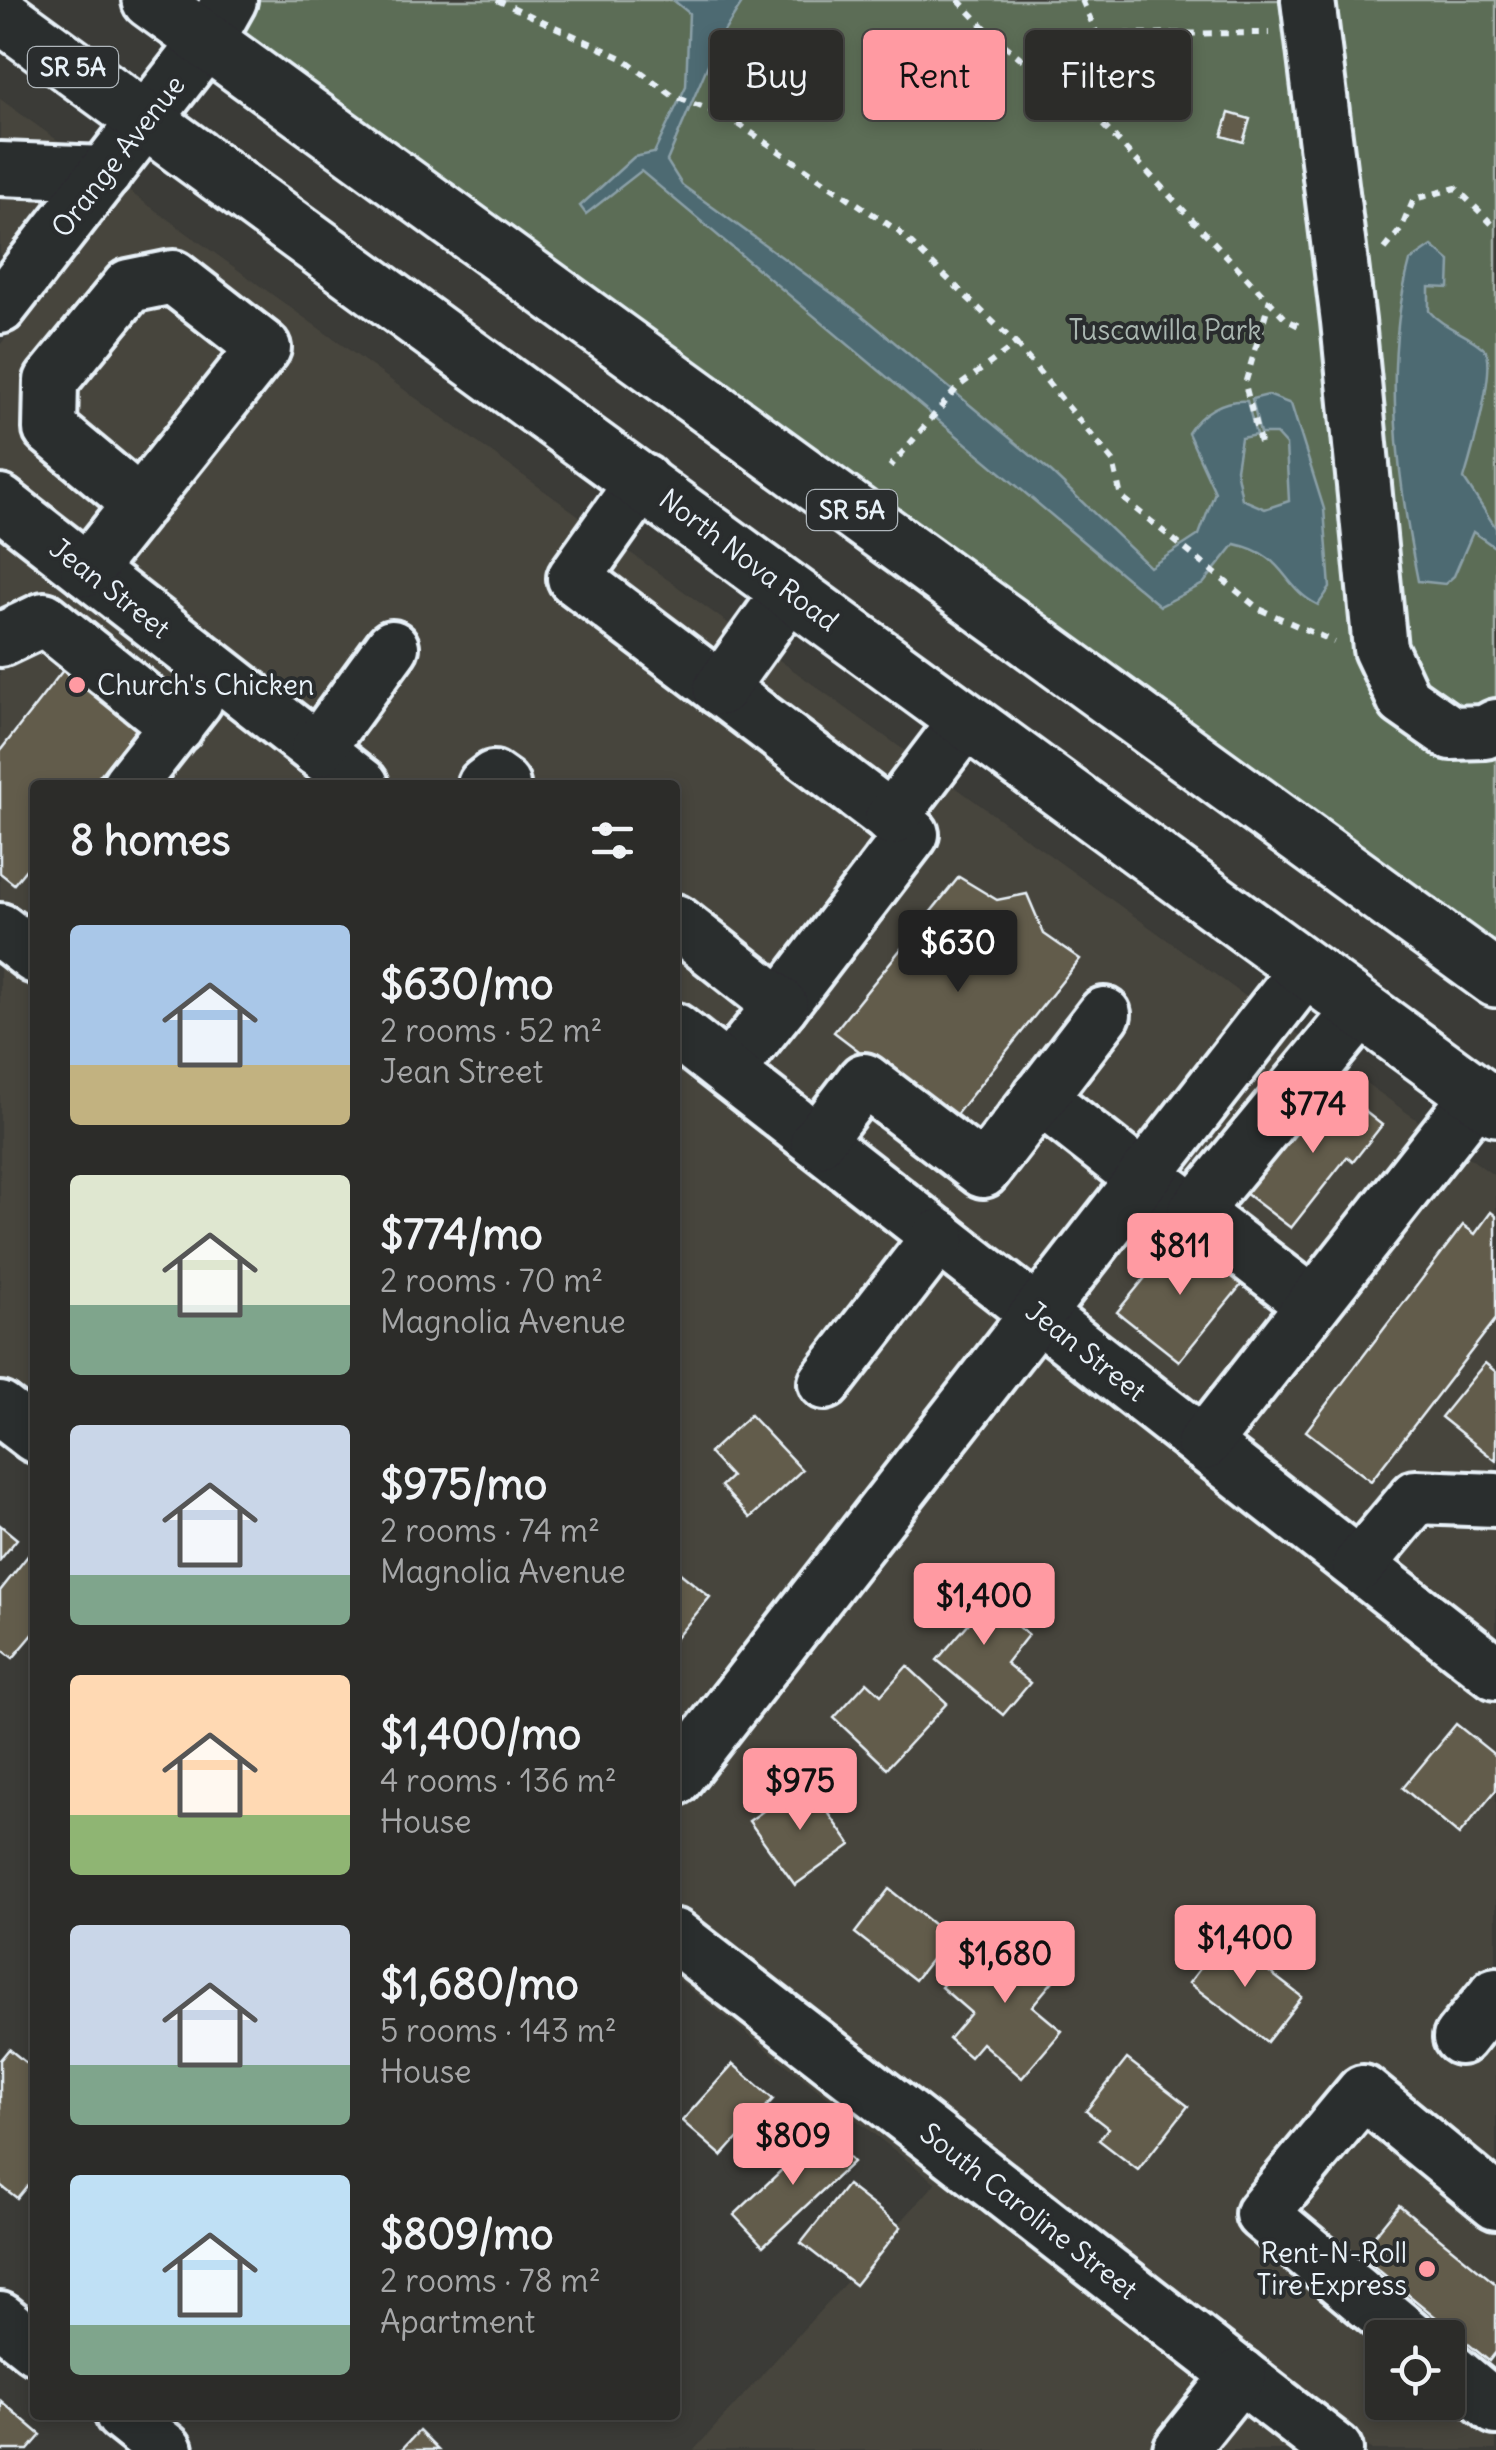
<!DOCTYPE html>
<meta charset="utf-8">
<style>
body{margin:0;font-family:Delius,sans-serif;background:#383835;color:#f1f3f6;height:100vh;display:flex;flex-direction:column;font-size:38px;white-space:nowrap}
*{box-sizing:border-box;margin:0}
p{font-size:32px;color:#a6a7a8}
.icon{flex:none;width:55px;height:55px;fill:none;stroke:currentColor;stroke-width:2;stroke-linecap:round;stroke-linejoin:round}
.map{position:relative;flex:1;overflow:hidden}
.details{position:absolute;left:30px;top:780px;width:650px;height:1640px;display:flex;flex-direction:column;background:#2c2c29;border-radius:10px;box-shadow:0 5px 15px #0003,0 0 0 2px #484846}
.details>*{flex:none}
.top-card{position:absolute;left:710px;top:30px;width:635px;height:90px;display:flex;gap:20px}
.tools{position:absolute;left:1365px;top:2320px;display:grid;gap:20px}
.tools a{display:grid;place-items:center;width:100px;height:100px;border-radius:10px;background:#2c2c29;box-shadow:0 5px 15px #0003,0 0 0 2px #484846;font-size:50px}
.price{position:absolute;translate:-50% -85px;padding:0 22px;border-radius:10px;background:#ff9aa2;color:#111;font-size:32px;line-height:65px;filter:drop-shadow(0 2px 5px #0008)}
.price::after{content:'';position:absolute;left:50%;top:60px;width:30px;height:22px;margin-left:-15px;background:inherit;clip-path:polygon(0 0,100% 0,50% 100%)}
.price.current{background:#222;color:#fff}
ul{padding:0;list-style:none}
li{display:flex;align-items:center;gap:30px;height:250px;padding:0 40px}
li span{display:grid;place-items:center;flex:none;width:280px;height:200px;border-radius:10px;color:#555}
li>.icon{margin-inline-start:auto}
span .icon{width:120px;height:120px;fill:#fffc;stroke-width:1}
li b{font-size:42px}
h2{display:flex;justify-content:space-between;align-items:center;height:120px;padding:0 40px;font-size:42px}
.pill{padding:0 35px;border-radius:10px;background:#2c2c29;box-shadow:0 5px 15px #0003,0 0 0 2px #484846;font-size:35px;line-height:90px}
.pill.current{background:#ff9aa2;color:#111}
.map>svg:first-child{display:block}
.built{fill:#47453d;fill-rule:evenodd}
.green{fill:#5c6d57;stroke:#a2afa8;stroke-width:2.5}
.water{fill:#4d6a72;stroke:#8ba0a8;stroke-width:2.5}
.building{fill:#625b4b;stroke:#e8f1f8;stroke-width:2.5}
.lines{fill:none;stroke-linecap:round;stroke-linejoin:round}
.minor-casing{stroke:#e8f1f8;stroke-width:60}
.major-casing{stroke:#e8f1f8;stroke-width:62}
.path{stroke:#e8f1f8;stroke-width:6;stroke-dasharray:8 8;stroke-linecap:butt}
.minor{stroke:#2a2d2e;stroke-width:52}
.major{stroke:#2a2d2e;stroke-width:55}
.poi-dot{fill:#ff9aa2;stroke:#2a2d2e;stroke-width:4}
.labels{text-anchor:middle;stroke-width:8;stroke-linejoin:round;paint-order:stroke}
.shield{fill:#2a2d2e;stroke:#afb6bb;stroke-width:2.5}
.shield-label{font-size:25px;font-weight:bold;fill:#e8f1f8}
.street-label{font-size:28px;fill:#e8f1f8;stroke:#2a2d2e}
.park-label{font-size:28px;fill:#a9b6b0;stroke:#2a2d2e}
.poi-label{font-size:28px;fill:#e8f1f8;stroke:#2a2d2e;text-anchor:start}
</style>
<div class="map">
<svg width="1496" height="2450" viewBox="0 0 1496 2450">
<rect width="100%" height="100%" fill="#3b3b37"/>
<filter id="ink" filterUnits="userSpaceOnUse"><feTurbulence type="fractalNoise" baseFrequency=".01" numOctaves="2"/><feDisplacementMap in="SourceGraphic" scale="20" xChannelSelector="R" yChannelSelector="G"/><feConvolveMatrix kernelMatrix="1 2 1 2 8 2 1 2 1" color-interpolation-filters="sRGB"/></filter>
<g filter="url(#ink)">
<!-- built -->
<g class="built">
<path d="M0 99 85 160 0 269Z"/>
<path d="M123 187 1252 1001 1032 1282 675 1003V785H397L0 474V345Z"/>
<path d="M0 529 327 785H35V1409L0 1382Z"/>
<path d="M1290 1028 1496 1177V1645L1069 1311Z"/>
<path d="M675 1057 1006 1316 675 1740Z"/>
<path d="M1043 1345 1496 1700V2450H1372L675 1908V1816ZM1382 2338H1448V2402H1382Z"/>
<path d="M675 1963 1302 2450H694L936 2183 675 1977Z"/>
</g>
<!-- green -->
<path class="green" d="M230 0H1496V979L207 41Z"/>
<!-- water -->
<g class="water">
<path d="M673 0H744L718 41 667 161 682 185 858 312 1052 473 1150 567 1199 535 1215 492 1188 433C1200 413 1223 399 1247 401L1256 435 1241 438 1236 469 1242 499 1265 509 1289 501 1286 445 1276 434H1260L1252 399 1268 395 1291 404 1324 509 1330 588 1318 605C1281 587 1287 555 1235 544L1203 584 1160 606 641 171 586 214 580 206 634 157 654 153 686 86 689 13Z"/>
<path d="M1432 246 1450 261 1449 288 1429 287V311C1444 329 1471 334 1486 351 1496 369 1471 456 1464 479L1496 528V548L1473 532 1454 576 1445 584 1418 581C1397 477 1382 364 1410 261Z"/>
</g>
<!-- building -->
<g class="building">
<path d="M1229 113 1250 119 1243 142 1222 136Z"/>
<path d="M71 660 145 718 92 785H35V858L14 884 0 873V751Z"/>
<path d="M959 877 997 900 1027 894 1044 934 1080 959 951 1121 834 1032Z"/>
<path d="M1330 1084 1382 1125 1353 1162 1347 1157 1291 1228 1245 1193Z"/>
<path d="M1491 1212 1496 1216V1319L1371 1481 1306 1431 1463 1225 1475 1234Z"/>
<path d="M1180 1235 1242 1284 1179 1361 1117 1312Z"/>
<path d="M1485 1363 1496 1372V1461L1441 1417Z"/>
<path d="M750 1415 802 1470 750 1518 721 1486 731 1477 709 1453Z"/>
<path d="M0 1525 17 1539 0 1560Z"/>
<path d="M30 1553 35 1557V1632L13 1658 0 1648V1591Z"/>
<path d="M675 1569 710 1597 675 1639Z"/>
<path d="M956 1575 1028 1635 1006 1663 1030 1683 1003 1715 937 1660 969 1623 938 1597Z"/>
<path d="M907 1666 947 1703 887 1768 834 1718 867 1682 881 1695Z"/>
<path d="M1456 1724 1496 1756V1790L1459 1835 1403 1788Z"/>
<path d="M806 1781 851 1845 795 1885 749 1821Z"/>
<path d="M889 1889 949 1937 915 1980 855 1933Z"/>
<path d="M1224 1937 1302 1997 1267 2042 1189 1983Z"/>
<path d="M1029 1939 1063 1969 1032 2006 1062 2031 1022 2078 982 2043 970 2057 949 2039 971 2013 941 1987 974 1948 1001 1971Z"/>
<path d="M9 2049 35 2070V2176L17 2198 0 2185V2060Z"/>
<path d="M1127 2059 1188 2106 1138 2170 1099 2140 1108 2128 1086 2111Z"/>
<path d="M733 2064 773 2099 722 2156 682 2121Z"/>
<path d="M823 2131 853 2162 763 2246 734 2215Z"/>
<path d="M847 2185 901 2227 855 2285 801 2243Z"/>
<path d="M1399 2205 1496 2284V2352L1489 2361 1359 2254Z"/>
<path d="M1 2401 41 2435 28 2450H0Z"/>
<path d="M419 2431 438 2450H401Z"/>
</g>
<g class="lines">
<defs>
<g id="minor">
<path d="M1308 0 1348 321 1380 649 1404 700 1451 733 1485 732 1496 726"/>
<path d="M0 169 105 173"/>
<path d="M0 307 207 41 230 0"/>
<path d="M643 481 574 578 912 834 781 1005"/>
<path d="M0 502 362 785"/>
<path d="M87 570 264 348 173 277 129 286 51 381 50 429 140 504"/>
<path d="M0 640 44 619 177 726"/>
<path d="M720 689 790 591"/>
<path d="M317 750 392 647"/>
<path d="M129 785 196 700"/>
<path d="M484 785 493 778 503 785"/>
<path d="M891 819 966 720"/>
<path d="M675 921 781 1005 728 1071"/>
<path d="M0 930 35 957"/>
<path d="M675 1030 1496 1673"/>
<path d="M1039 1097 1143 1179"/>
<path d="M817 1141 864 1080 983 1171 1104 1014"/>
<path d="M1168 1192 1313 1304"/>
<path d="M1194 1212 1361 1010"/>
<path d="M825 1383 939 1236"/>
<path d="M0 1409 35 1436"/>
<path d="M1203 1444 1478 1095"/>
<path d="M1359 1565 1416 1497 1496 1500"/>
<path d="M675 1779 1306 969"/>
<path d="M675 1936 1336 2450"/>
<path d="M1460 2038 1496 1994"/>
<path d="M0 2319 35 2347"/>
<path d="M1411 2338 1262 2214 1363 2092 1496 2202"/>
<path d="M1448 2368 1496 2408"/>
<path d="M122 2415 166 2450"/>
<path d="M1180 2450 1240 2375"/>
</g>
<g id="major">
<path d="M150 0 1496 979"/>
<path d="M0 14 1496 1108"/>
</g>
</defs>
<!-- minor casing -->
<use href="#minor" class="minor-casing"/>
<!-- major casing -->
<use href="#major" class="major-casing"/>
<!-- path -->
<g class="path">
<path d="M497 0 624 59 673 96 728 117 898 231 1016 344 959 386 890 467"/>
<path d="M958 0 991 34 1103 125 1287 320 1301 327"/>
<path d="M1082 0 1097 34 1269 33"/>
<path d="M1385 249 1401 229 1414 199 1456 188 1496 228"/>
<path d="M1016 344 1113 461 1121 497 1259 609 1334 642"/>
<path d="M1260 443 1245 384 1270 299"/>
</g>
<!-- minor -->
<use href="#minor" class="minor"/>
<!-- major -->
<use href="#major" class="major"/>
</g>
</g>
<!-- markers -->
<g class="poi-dot">
<circle cx="77" cy="685" r="10"/>
<circle cx="1427" cy="2269" r="10"/>
</g>
<g class="labels">
<!-- shield labels -->
<g class="shield">
<rect x="28" y="47" width="90" height="40" rx="8"/>
<rect x="807" y="490" width="90" height="40" rx="8"/>
</g>
<g class="shield-label">
<text x="73" y="76">SR 5A</text>
<text x="852" y="519">SR 5A</text>
</g>
<!-- street labels -->
<g class="street-label">
<text transform="translate(118 156) rotate(-52)" y="10">Orange Avenue</text>
<text transform="translate(749 560) rotate(37)" y="10">North Nova Road</text>
<text transform="translate(110 588) rotate(38)" y="10">Jean Street</text>
<text transform="translate(1086 1351) rotate(38)" y="10">Jean Street</text>
<text transform="translate(1029 2211) rotate(38)" y="10">South Caroline Street</text>
</g>
<!-- park labels -->
<g class="park-label">
<text x="1165" y="340">Tuscawilla Park</text>
</g>
<!-- poi labels -->
<g class="poi-label">
<text x="97" y="695">Church's Chicken</text>
<text x="1407" y="2263" text-anchor="end">Rent-N-Roll<tspan x="1407" dy="32">Tire Express</tspan></text>
</g>
</g>
</svg>
<div class="tools">
<a><svg class="icon" aria-label="locate" viewBox="0 0 24 24"><circle cx="12" cy="12" r="6"/><path d="M12 2v4M12 18v4M2 12h4M18 12h4"/></svg></a>
</div>
<b class="price current" style="left:958px;top:995px">$630</b>
<b class="price" style="left:1313px;top:1156px">$774</b>
<b class="price" style="left:1180px;top:1298px">$811</b>
<b class="price" style="left:984px;top:1648px">$1,400</b>
<b class="price" style="left:800px;top:1833px">$975</b>
<b class="price" style="left:1245px;top:1990px">$1,400</b>
<b class="price" style="left:1005px;top:2006px">$1,680</b>
<b class="price" style="left:793px;top:2188px">$809</b>
<div class="top-card">
<a class="pill">Buy</a>
<a class="pill current">Rent</a>
<a class="pill">Filters</a>
</div>
<section class="details">
<h2>8 homes<svg class="icon" aria-label="filters" viewBox="0 0 24 24"><path d="M4 7h16M4 17h16"/><circle cx="9" cy="7" r="2"/><circle cx="15" cy="17" r="2"/></svg></h2>
<ul>
<li><span style="background:linear-gradient(#a9c7e8 70%,#c2b280 0)"><svg class="icon" aria-label="home" viewBox="0 0 24 24"><path d="M3 11l9-7 9 7M6 9v11h12V9"/></svg></span><div><b>$630/mo</b><p>2 rooms · 52 m²</p><p>Jean Street</p></div></li>
<li><span style="background:linear-gradient(#dfe7d0 65%,#7fa58c 0)"><svg class="icon" aria-label="home" viewBox="0 0 24 24"><path d="M3 11l9-7 9 7M6 9v11h12V9"/></svg></span><div><b>$774/mo</b><p>2 rooms · 70 m²</p><p>Magnolia Avenue</p></div></li>
<li><span style="background:linear-gradient(#c9d6e8 75%,#7fa58c 0)"><svg class="icon" aria-label="home" viewBox="0 0 24 24"><path d="M3 11l9-7 9 7M6 9v11h12V9"/></svg></span><div><b>$975/mo</b><p>2 rooms · 74 m²</p><p>Magnolia Avenue</p></div></li>
<li><span style="background:linear-gradient(#ffd9b3 70%,#8fb573 0)"><svg class="icon" aria-label="home" viewBox="0 0 24 24"><path d="M3 11l9-7 9 7M6 9v11h12V9"/></svg></span><div><b>$1,400/mo</b><p>4 rooms · 136 m²</p><p>House</p></div></li>
<li><span style="background:linear-gradient(#c9d6e8 70%,#7fa58c 0)"><svg class="icon" aria-label="home" viewBox="0 0 24 24"><path d="M3 11l9-7 9 7M6 9v11h12V9"/></svg></span><div><b>$1,680/mo</b><p>5 rooms · 143 m²</p><p>House</p></div></li>
<li><span style="background:linear-gradient(#bfe0f5 75%,#7fa58c 0)"><svg class="icon" aria-label="home" viewBox="0 0 24 24"><path d="M3 11l9-7 9 7M6 9v11h12V9"/></svg></span><div><b>$809/mo</b><p>2 rooms · 78 m²</p><p>Apartment</p></div></li>
</ul>
</section>
</div>
